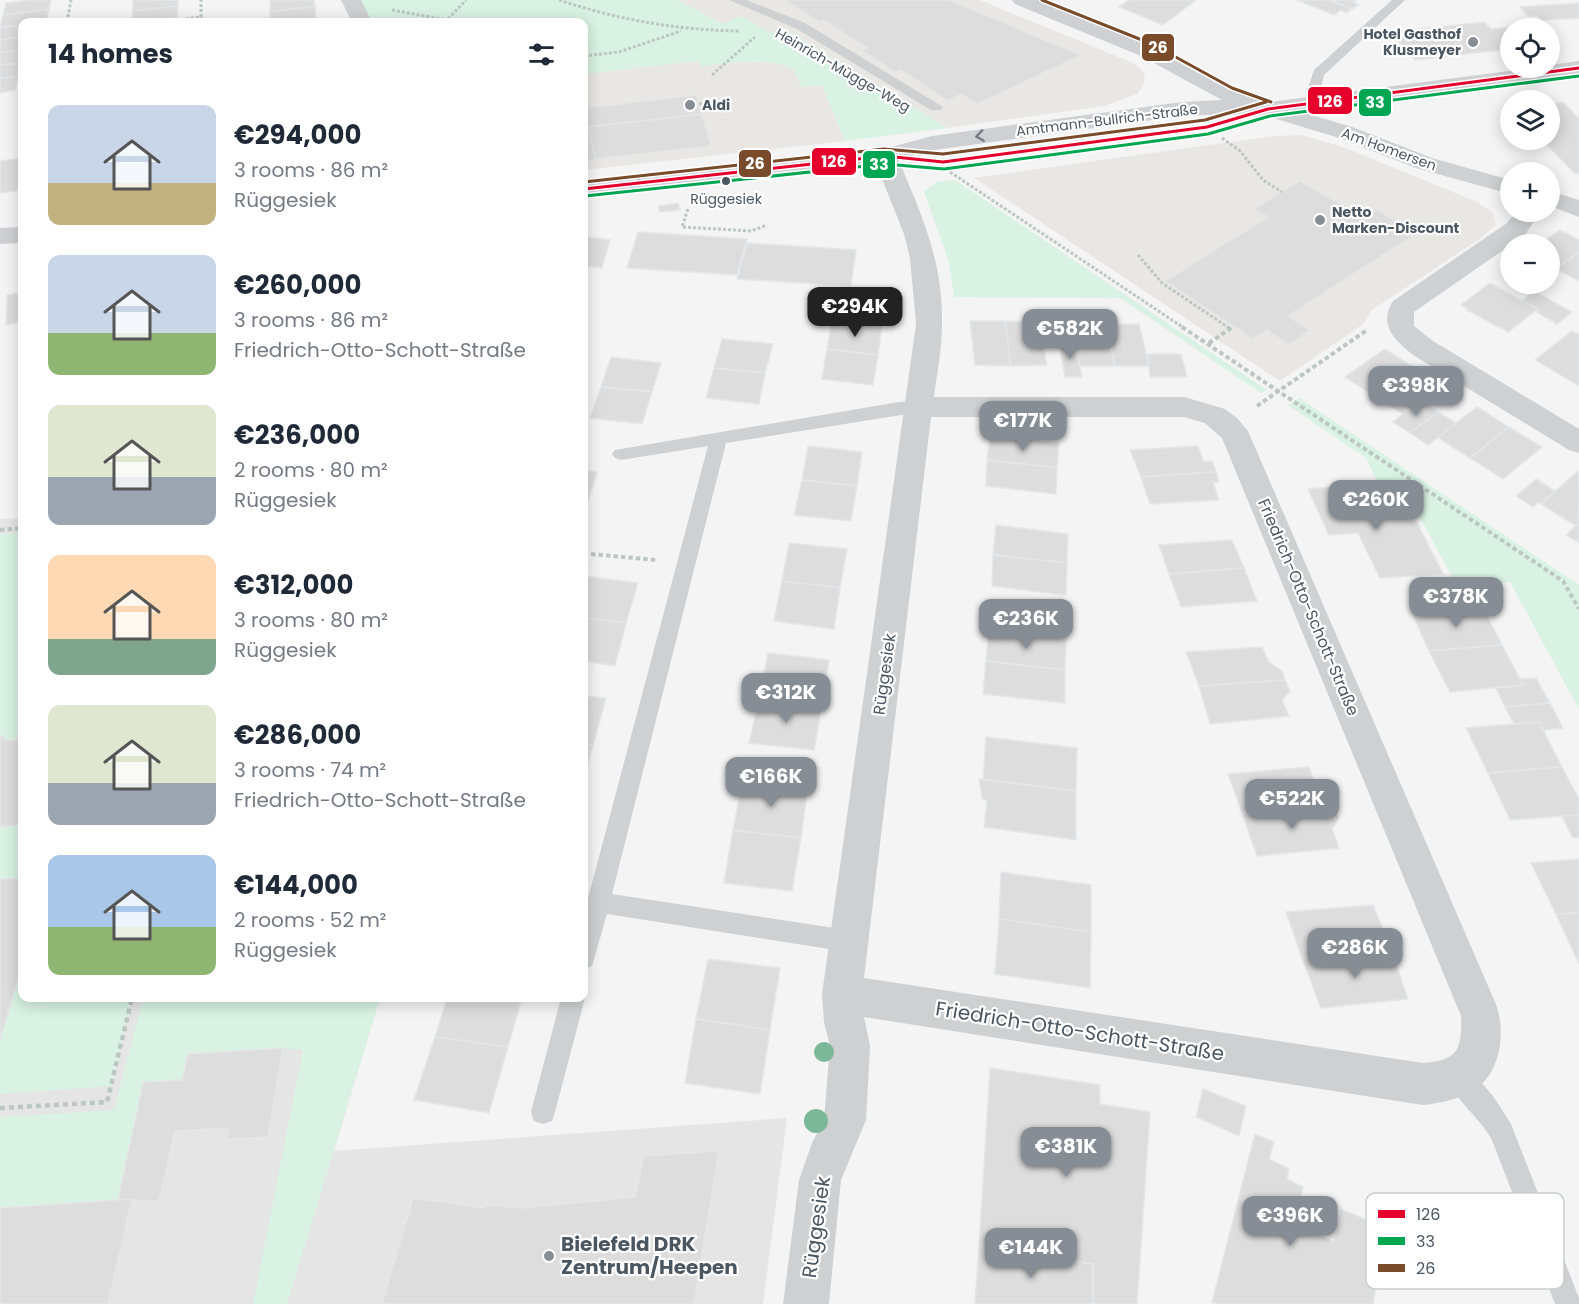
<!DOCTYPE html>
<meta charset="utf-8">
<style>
body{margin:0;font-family:Poppins,sans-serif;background:#f6f6f7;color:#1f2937;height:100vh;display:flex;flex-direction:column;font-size:22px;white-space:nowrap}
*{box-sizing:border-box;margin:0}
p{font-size:20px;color:#747a83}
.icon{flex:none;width:33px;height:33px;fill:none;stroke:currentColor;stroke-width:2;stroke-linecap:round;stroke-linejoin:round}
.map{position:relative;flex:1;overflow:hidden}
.panel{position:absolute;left:18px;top:18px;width:570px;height:984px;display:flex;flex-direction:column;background:#fff;border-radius:12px;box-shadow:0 3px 15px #0003}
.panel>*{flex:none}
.controls{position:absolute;left:1500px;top:18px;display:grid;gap:12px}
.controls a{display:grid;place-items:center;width:60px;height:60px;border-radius:50%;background:#fff;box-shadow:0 3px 15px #0003;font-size:30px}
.price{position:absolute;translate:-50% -51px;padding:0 14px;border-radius:12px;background:#868d94;color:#fff;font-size:20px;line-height:39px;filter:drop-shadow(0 2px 3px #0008)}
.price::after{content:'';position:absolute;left:50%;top:36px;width:18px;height:14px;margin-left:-9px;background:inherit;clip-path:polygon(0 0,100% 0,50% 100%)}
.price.active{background:#222;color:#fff}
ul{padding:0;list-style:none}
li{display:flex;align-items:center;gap:18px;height:150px;padding:0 30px}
li span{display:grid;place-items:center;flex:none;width:168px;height:120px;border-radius:12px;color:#555}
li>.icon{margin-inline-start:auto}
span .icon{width:72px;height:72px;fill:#fffc;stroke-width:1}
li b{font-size:26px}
h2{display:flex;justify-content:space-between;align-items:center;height:72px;padding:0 30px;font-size:26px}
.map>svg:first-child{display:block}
.commercial{fill:#e8e7e3}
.education{fill:#e6e5e6}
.green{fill:#d9f2e3}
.building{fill:#ddddde;stroke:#e5e6e7;stroke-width:1.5}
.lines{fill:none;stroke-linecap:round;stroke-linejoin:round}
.path-far2{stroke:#bcc7c4;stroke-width:3;stroke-dasharray:3 2;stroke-linecap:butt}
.path-far1{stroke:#bcc7c4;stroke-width:4;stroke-dasharray:4.5 3;stroke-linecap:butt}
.path{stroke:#bcc7c4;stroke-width:4.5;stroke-dasharray:5 4;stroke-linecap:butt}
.lane{fill:#ced0d2;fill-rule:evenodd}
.street{fill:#ced0d2;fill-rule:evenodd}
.secondary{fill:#ced0d4;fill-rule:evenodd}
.bus-1-casing{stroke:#fff;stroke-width:6}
.bus-2-casing{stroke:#fff;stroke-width:6}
.bus-3-casing{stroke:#fff;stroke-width:6}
.bus-1{stroke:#e4002b;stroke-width:3}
.bus-2{stroke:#00a651;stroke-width:3}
.bus-3{stroke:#7a4b2a;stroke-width:3}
.tree{fill:#7ab899}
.oneway{stroke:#727b84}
.poi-dot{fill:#868d94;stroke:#fff;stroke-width:2}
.bus-dot{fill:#4a5661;stroke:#fff;stroke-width:2}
.labels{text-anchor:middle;stroke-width:4.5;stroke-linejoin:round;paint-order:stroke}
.far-poi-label{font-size:14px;font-weight:bold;fill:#4a5661;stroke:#fff;text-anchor:start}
.far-street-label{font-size:14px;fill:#4a5661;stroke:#fff}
.bus-label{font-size:14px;fill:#4a5661;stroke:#fff}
.street-label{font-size:16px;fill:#4a5661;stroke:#fff}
.near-street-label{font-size:20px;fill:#4a5661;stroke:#fff}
.near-poi-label{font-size:20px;font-weight:bold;fill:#4a5661;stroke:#fff;text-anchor:start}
.key{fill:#fff;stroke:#c9ccd0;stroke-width:1.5}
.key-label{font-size:16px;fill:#4a5661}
.line-badge{stroke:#fff;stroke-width:2}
.badge-label{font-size:16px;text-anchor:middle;font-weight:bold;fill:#fff}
</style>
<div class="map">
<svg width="1579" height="1304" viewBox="0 0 1579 1304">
<rect width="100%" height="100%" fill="#f4f4f4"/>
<!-- commercial -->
<g class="commercial">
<path d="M677 0H980L1133 63 1142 70 1145 78 1143 86 1137 94 1105 106 947 128 784 28 770 34 742 17 723 24Z"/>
<path d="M697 61 773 62 786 65 822 85 845 141 584 170V74Z"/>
<path d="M1302 135 1346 148 1477 202 1493 213 1496 225 1481 238 1372 310 1363 324 1280 381 974 178 1273 136Z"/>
</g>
<!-- education -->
<path class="education" d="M22 518V998H380L334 1151 787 1118 763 1304H0V519Z"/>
<!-- green -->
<g class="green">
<path d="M359 0H677L723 24 742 16 770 33 784 28 947 128 845 141 822 85 801 87 794 70C769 55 730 64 701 66L697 61 584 74V22H369Z"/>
<path d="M955 180 1267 390 1261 393 1120 298 954 297 949 262 924 192 937 182Z"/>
<path d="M1299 398 1579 585V709L1510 582 1457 586 1417 512 1387 503 1366 458 1288 405Z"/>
<path d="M22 533V721L16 740H4L5 736H0V534Z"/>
<path d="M22 825V878L0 879V827Z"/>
<path d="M22 966V998H132L112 1086 0 1094V1041Z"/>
<path d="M143 998H380L287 1304H253L303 1050 283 1048 188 1054 182 1080 143 1082 118 1200 0 1208V1117L114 1110Z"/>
</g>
<!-- building -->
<g class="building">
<path d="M30 0H51L49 9 3 15 6 3Z"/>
<path d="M133 0H178V6L133 11Z"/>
<path d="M270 0H314L315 6 270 12Z"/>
<path d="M786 0H949L1081 55 978 104 961 94 948 101 901 70 895 72 861 50 867 48 824 20 819 22Z"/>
<path d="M1129 0H1196L1163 25 1119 7Z"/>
<path d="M1297 0H1330L1352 9 1346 13 1341 10 1334 15Z"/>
<path d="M1330 0H1357L1353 2 1359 5 1352 9Z"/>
<path d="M1579 3V18L1542 20 1538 16H1528L1520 7Z"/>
<path d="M178 6 177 18 132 22 133 11Z"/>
<path d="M315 6 316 19 270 22V12Z"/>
<path d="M49 9 46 22H22V25L0 28 3 15Z"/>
<path d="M1484 22 1491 29 1511 27 1512 28 1510 42 1505 43 1510 49 1415 60 1390 32Z"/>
<path d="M22 25V37L0 40V28Z"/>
<path d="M22 37V50L0 53V40Z"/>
<path d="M22 50 21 63 0 65V53Z"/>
<path d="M21 63 18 76 0 79V65Z"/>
<path d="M18 76 15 90 0 93V79Z"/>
<path d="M696 95 702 114 584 128V108Z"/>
<path d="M1563 102 1579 119V173H1574L1547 145 1533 147 1526 140H1550V104Z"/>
<path d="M702 114 711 146 595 159 589 127Z"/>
<path d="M589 127 595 159 584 161V128Z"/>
<path d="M22 158V190L0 193V161Z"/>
<path d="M1299 181 1364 217 1376 209 1417 233 1288 316 1310 330 1289 345 1267 330 1253 339 1165 281 1268 217 1254 209Z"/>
<path d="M678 203 680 210 660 212 658 206Z"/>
<path d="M1560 230 1579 240V252L1556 269 1550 265V244H1539Z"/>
<path d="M638 232 747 239 737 275 627 268Z"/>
<path d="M1528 234 1543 242 1539 244H1514Z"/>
<path d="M588 237 610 240 602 268 584 266V250Z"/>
<path d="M747 243 856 250 851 286 737 279Z"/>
<path d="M1579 252V281L1556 269Z"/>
<path d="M1490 283 1522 301 1538 309 1508 332 1467 310 1468 309 1461 305Z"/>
<path d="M1534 291 1572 312 1557 324 1535 311 1538 309 1522 301Z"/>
<path d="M22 292V322L6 325 7 295Z"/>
<path d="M832 321 882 326 878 355 827 349Z"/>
<path d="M970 321H1005L1011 366 975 365Z"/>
<path d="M1005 321 1039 322 1047 365 1011 366Z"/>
<path d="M1071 324H1106L1115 366H1080Z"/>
<path d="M1106 324H1139L1149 366H1115Z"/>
<path d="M1572 331 1579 335V386L1535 360Z"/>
<path d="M722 339 773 344 765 373 714 368Z"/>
<path d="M1059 343H1075L1082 377H1065Z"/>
<path d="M827 349 878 355 873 385 822 379Z"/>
<path d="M1385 349 1412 366 1373 395 1345 377Z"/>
<path d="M1147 354H1181L1187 377H1150Z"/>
<path d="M611 357 661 363 652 392 601 387Z"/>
<path d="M1412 366 1442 384 1403 414 1373 395Z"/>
<path d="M714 368 765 373 759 404 706 398Z"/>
<path d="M601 387 652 392 642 424 590 418Z"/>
<path d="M1421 400 1438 412 1410 433 1393 422Z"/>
<path d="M1477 407 1509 427 1470 458 1437 437Z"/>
<path d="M1438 412 1456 423 1428 445 1410 433Z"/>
<path d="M1509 427 1542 447 1503 479 1470 458Z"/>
<path d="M990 435 1059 443 1057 468 987 460Z"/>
<path d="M808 446 862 452 857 486 802 480Z"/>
<path d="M1198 446 1204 462 1212 461 1216 472 1141 477 1130 450Z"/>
<path d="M987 460 1057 468 1056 494 986 486Z"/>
<path d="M584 470 597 472 584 514Z"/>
<path d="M1578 471 1579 523 1576 526 1541 504Z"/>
<path d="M1216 472 1219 482H1213L1219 500 1150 504 1141 477Z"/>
<path d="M1536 479 1555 491 1541 504 1538 502 1533 507 1516 496Z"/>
<path d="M802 480 857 486 851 521 794 515Z"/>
<path d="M1367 484 1377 503 1399 516 1416 521 1443 574 1380 578 1358 533 1329 535 1308 489Z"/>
<path d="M1579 523V543L1566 535Z"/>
<path d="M996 525 1068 534 1067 563 993 555Z"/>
<path d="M1232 540 1244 568 1169 574 1159 545Z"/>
<path d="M789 543 847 549 840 588 782 581Z"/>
<path d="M993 555 1067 563 1066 595 992 586Z"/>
<path d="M1244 568 1257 601 1181 607 1169 574Z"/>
<path d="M584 576 638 583 626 623 584 618Z"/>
<path d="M782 581 840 588 834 629 774 621Z"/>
<path d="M1488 588 1500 610 1485 611 1482 606 1455 608 1446 591Z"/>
<path d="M1482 606 1502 645 1429 651 1411 611Z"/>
<path d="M584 618 626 623 615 666 584 661Z"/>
<path d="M989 628 1066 639 1065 670 986 661Z"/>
<path d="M1502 645 1523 685 1450 692 1429 651Z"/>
<path d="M1262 647 1269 662 1282 671 1285 680 1199 686 1186 652Z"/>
<path d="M768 653 829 660 822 705 760 696Z"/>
<path d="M986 661 1065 670V703L983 694Z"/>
<path d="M1536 678 1550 703 1505 707 1496 688 1523 685 1520 679Z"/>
<path d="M1285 680 1290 691 1282 700 1289 716 1210 724 1199 686Z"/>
<path d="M584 696 606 698 593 745 584 744Z"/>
<path d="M760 696 822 705 814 750 749 743Z"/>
<path d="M1550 703 1563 728 1543 730 1539 722 1514 724 1505 707Z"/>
<path d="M22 721V825L0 827V736H5L4 740H16Z"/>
<path d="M1539 722 1562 767 1488 773 1466 728Z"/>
<path d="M986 737 1077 748 1076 791 983 779Z"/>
<path d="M584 744 593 745 584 777Z"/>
<path d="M1309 767 1316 786 1330 795 1334 805 1242 813 1228 774Z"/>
<path d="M1562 767 1579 799V815L1510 820 1488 773Z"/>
<path d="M743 778 808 787 801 838 733 830Z"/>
<path d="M979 779 1076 791V840L984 827 987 801 982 798Z"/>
<path d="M1334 805 1339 818 1332 829 1339 848 1257 856 1242 813Z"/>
<path d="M1579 815V837L1573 838 1562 816Z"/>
<path d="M733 830 801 838 792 891 724 883Z"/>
<path d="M1579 859V913L1556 914 1531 863Z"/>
<path d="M1001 872 1091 885V932L999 919Z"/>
<path d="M22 878V966L0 1041V879Z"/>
<path d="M1373 905 1391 950 1302 958 1286 912Z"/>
<path d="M1579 913V964L1556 914Z"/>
<path d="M999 919 1091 932 1090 988 995 974Z"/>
<path d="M1391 950 1408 999 1321 1008 1302 958Z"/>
<path d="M708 959 780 968 770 1030 696 1019Z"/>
<path d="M447 998H522L508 1047 435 1037Z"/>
<path d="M696 1019 770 1030 760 1094 685 1083Z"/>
<path d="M435 1037 508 1047 489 1113 414 1100Z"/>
<path d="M283 1048 268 1137 227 1139 229 1128 175 1131 159 1201 118 1200 143 1082 182 1080 188 1054Z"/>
<path d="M990 1068 1100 1085V1104L1150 1112 1137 1304H1093V1264L979 1246Z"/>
<path d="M1203 1089 1246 1106 1239 1136 1196 1117Z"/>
<path d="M1255 1134 1274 1142 1269 1159 1289 1169 1287 1179 1303 1187 1294 1223 1334 1242 1341 1209 1374 1223 1367 1259 1380 1266 1373 1304H1216L1212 1302Z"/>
<path d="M719 1151 694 1304H382L413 1198 484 1208 486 1205 522 1208 635 1197 644 1156Z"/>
<path d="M132 1199 108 1304H0V1208Z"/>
<path d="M979 1246 1093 1264V1304H975Z"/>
</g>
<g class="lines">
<!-- path-far2 -->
<g class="path-far2">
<path d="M559 0C619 20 677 30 740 31"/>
<path d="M392 10 459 22"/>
<path d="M448 19 466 0"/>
<path d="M67 22 71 0"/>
<path d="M184 22V19L201 17V0"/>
<path d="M584 56 619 52 681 31"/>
<path d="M712 75 755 37"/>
<path d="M699 104 720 101"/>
<path d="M1222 138 1240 151 1263 180 1282 192"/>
<path d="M950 172 1184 328"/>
<path d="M688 209 682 227 751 231 767 225"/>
<path d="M1138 255 1162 283 1229 328"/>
</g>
<!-- path-far1 -->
<g class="path-far1">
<path d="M1182 327 1563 581 1579 609"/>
<path d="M1209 343 1230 329 1227 327"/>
<path d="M1257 406 1367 330"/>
<path d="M0 530 22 528"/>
<path d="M591 554 656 560"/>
</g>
<!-- path -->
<path class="path" d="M0 1108 107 1102 132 998"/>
<!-- lane -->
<g class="lane">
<path d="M729 0H746L805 23 943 107 941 110H931L797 29Z"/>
<path d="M1392 0H1405L1324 75 1321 88 1327 102 1325 105H1315L1308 88 1314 70Z"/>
<path d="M920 401 926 403 928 407 926 411 726 443 612 894 848 930 856 933 859 941 856 949 848 952 607 914 592 966 584 969V916L587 902 708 446 621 460 615 458 612 454 615 450 899 402Z"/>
<path d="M584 995 585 998 555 1112 552 1121 543 1124 534 1121 531 1112 561 998H584Z"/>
<path d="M1459 1066C1481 1075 1499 1104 1511 1124L1579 1298V1304H1555L1492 1140C1480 1118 1456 1101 1447 1078L1450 1069Z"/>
</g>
<!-- street -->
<g class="street">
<path d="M341 0H361L372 22H352Z"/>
<path d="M1268 102 1355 128 1432 158 1510 180V194L1416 168 1339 138 1260 114 1257 109 1260 104Z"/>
<path d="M885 149 893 151 897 156C921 214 943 259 942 324 942 348 937 373 934 397H1184L1225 409 1237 418 1248 431 1495 1002C1506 1028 1502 1070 1477 1088 1461 1099 1441 1103 1423 1105L864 1017 870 1046 866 1120 841 1180 829 1304H783L799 1180 812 1143 824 1120 830 1046 824 1022 822 994 916 324 910 258 904 234 873 156 877 151ZM931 417H1184L1205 423 1222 438 1461 1016C1462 1050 1458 1060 1423 1063L864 978Z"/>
<path d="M1550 191 1579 200V217L1550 206Z"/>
<path d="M1516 212H1540L1525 235 1414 312V326L1433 341 1579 429V453L1569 450 1413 355C1394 340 1378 324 1393 301L1507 223Z"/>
</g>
<!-- secondary -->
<g class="secondary">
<path d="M1012 0H1040L1157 46 1237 90 1270 102 1532 68H1550V65L1579 61V75L1268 116 1224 114 1182 116 934 150 885 163 584 196V182L884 149 932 136 1182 102 1222 100 1141 56 1015 4Z"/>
<path d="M22 227V243L0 244V228Z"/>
</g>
<defs>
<path id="bus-1" d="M584 189 885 156 943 162 1207 127 1268 109 1579 68"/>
<path id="bus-2" d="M585 196 885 164 944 169 1208 134 1270 116 1579 76"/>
<g id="bus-3">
<path d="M1042 0 1152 44 1232 88 1271 102"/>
<path d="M584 182 884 149 943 154 1205 120 1266 102"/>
</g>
</defs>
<!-- bus-1 casing -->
<use href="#bus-1" class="bus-1-casing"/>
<!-- bus-2 casing -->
<use href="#bus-2" class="bus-2-casing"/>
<!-- bus-3 casing -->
<use href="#bus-3" class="bus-3-casing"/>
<!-- bus-1 -->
<use href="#bus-1" class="bus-1"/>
<!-- bus-2 -->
<use href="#bus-2" class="bus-2"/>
<!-- bus-3 -->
<use href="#bus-3" class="bus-3"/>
</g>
<!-- trees -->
<g class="tree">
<circle cx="824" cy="1052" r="10"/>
<circle cx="816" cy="1121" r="12"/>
</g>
<!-- one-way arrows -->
<defs><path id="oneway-chevron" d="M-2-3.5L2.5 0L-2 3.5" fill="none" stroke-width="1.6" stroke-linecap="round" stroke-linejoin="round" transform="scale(1.5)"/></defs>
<use class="oneway" href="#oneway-chevron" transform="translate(980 136) rotate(172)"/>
<!-- markers -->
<g class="poi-dot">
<circle cx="1473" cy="42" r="6"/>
<circle cx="690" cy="105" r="6"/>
<circle cx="1320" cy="220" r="6"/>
<circle cx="549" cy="1256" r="6"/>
</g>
<circle class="bus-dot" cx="726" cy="181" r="5"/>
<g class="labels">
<!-- far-poi labels -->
<g class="far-poi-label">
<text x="1461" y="39" text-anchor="end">Hotel Gasthof<tspan x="1461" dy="16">Klusmeyer</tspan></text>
<text x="702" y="110">Aldi</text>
<text x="1332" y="217">Netto<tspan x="1332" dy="16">Marken-Discount</tspan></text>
</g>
<!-- far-street labels -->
<g class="far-street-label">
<text transform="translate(843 70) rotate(30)" y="5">Heinrich-Mügge-Weg</text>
<text transform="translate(1107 120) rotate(-7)" y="5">Amtmann-Bullrich-Straße</text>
<text transform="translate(1389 149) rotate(20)" y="5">Am Homersen</text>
</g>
<!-- bus labels -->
<g class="bus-label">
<text x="726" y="204">Rüggesiek</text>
</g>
<!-- street labels -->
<g class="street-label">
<text transform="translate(1309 607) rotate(67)" y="6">Friedrich-Otto-Schott-Straße</text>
<text transform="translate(884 674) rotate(-82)" y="6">Rüggesiek</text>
</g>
<!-- near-street labels -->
<g class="near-street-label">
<text transform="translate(1080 1031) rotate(9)" y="7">Friedrich-Otto-Schott-Straße</text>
<text transform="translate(816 1227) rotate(-82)" y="7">Rüggesiek</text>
</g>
<!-- near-poi labels -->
<g class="near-poi-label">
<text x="561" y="1251">Bielefeld DRK<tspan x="561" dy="23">Zentrum/Heepen</tspan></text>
</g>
</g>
<!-- legend -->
<rect x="1366" y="1193" width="198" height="96" rx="9" class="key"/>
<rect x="1378" y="1210" width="27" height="8" fill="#e4002b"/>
<rect x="1378" y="1237" width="27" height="8" fill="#00a651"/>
<rect x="1378" y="1264" width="27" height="8" fill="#7a4b2a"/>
<g class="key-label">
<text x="1416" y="1220">126</text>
<text x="1416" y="1247">33</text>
<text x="1416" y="1274">26</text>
</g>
<g class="line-badge">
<rect x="1141" y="33" width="34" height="29" rx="6" fill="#7a4b2a"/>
<rect x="1307" y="86" width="46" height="29" rx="6" fill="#e4002b"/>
<rect x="1358" y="88" width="34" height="29" rx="6" fill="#00a651"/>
<rect x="811" y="147" width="46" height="29" rx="6" fill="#e4002b"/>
<rect x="738" y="149" width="34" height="29" rx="6" fill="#7a4b2a"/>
<rect x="862" y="150" width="34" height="29" rx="6" fill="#00a651"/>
</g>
<g class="badge-label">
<text x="1158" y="53">26</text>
<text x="1330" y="107">126</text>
<text x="1375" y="108">33</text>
<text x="834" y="167">126</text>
<text x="755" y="169">26</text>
<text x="879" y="170">33</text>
</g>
</svg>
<div class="controls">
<a><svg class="icon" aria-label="locate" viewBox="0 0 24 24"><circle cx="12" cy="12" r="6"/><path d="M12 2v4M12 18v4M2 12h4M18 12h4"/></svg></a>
<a><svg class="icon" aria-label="layers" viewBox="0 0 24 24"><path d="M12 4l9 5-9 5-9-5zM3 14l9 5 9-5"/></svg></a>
<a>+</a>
<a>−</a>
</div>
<b class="price active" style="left:855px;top:338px">€294K</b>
<b class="price" style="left:1070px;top:360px">€582K</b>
<b class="price" style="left:1416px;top:417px">€398K</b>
<b class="price" style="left:1023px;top:452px">€177K</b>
<b class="price" style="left:1376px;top:531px">€260K</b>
<b class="price" style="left:1456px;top:628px">€378K</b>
<b class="price" style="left:1026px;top:650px">€236K</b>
<b class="price" style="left:786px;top:724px">€312K</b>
<b class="price" style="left:771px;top:808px">€166K</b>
<b class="price" style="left:1292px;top:830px">€522K</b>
<b class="price" style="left:1355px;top:979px">€286K</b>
<b class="price" style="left:1066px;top:1178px">€381K</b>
<b class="price" style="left:1290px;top:1247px">€396K</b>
<b class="price" style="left:1031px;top:1279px">€144K</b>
<section class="panel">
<h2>14 homes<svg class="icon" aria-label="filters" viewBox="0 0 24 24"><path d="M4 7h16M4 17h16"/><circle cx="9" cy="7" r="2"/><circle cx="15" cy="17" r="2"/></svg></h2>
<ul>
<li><span style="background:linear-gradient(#c9d6e8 65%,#c2b280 0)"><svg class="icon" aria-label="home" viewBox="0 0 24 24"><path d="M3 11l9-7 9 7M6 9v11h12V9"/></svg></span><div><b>€294,000</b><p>3 rooms · 86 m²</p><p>Rüggesiek</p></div></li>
<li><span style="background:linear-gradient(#c9d6e8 65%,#8fb573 0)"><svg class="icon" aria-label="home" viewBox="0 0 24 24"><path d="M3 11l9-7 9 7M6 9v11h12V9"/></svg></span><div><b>€260,000</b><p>3 rooms · 86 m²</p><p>Friedrich-Otto-Schott-Straße</p></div></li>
<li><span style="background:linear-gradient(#dfe7d0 60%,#9aa5b1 0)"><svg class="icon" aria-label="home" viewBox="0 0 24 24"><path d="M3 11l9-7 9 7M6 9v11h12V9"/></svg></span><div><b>€236,000</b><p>2 rooms · 80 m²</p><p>Rüggesiek</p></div></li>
<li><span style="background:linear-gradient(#ffd9b3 70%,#7fa58c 0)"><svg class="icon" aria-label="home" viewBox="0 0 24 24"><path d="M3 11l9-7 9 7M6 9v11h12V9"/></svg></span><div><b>€312,000</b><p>3 rooms · 80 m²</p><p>Rüggesiek</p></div></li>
<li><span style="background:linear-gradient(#dfe7d0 65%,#9aa5b1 0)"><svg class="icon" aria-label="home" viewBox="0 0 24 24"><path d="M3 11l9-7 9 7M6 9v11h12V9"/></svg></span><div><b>€286,000</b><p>3 rooms · 74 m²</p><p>Friedrich-Otto-Schott-Straße</p></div></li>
<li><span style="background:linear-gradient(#a9c7e8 60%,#8fb573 0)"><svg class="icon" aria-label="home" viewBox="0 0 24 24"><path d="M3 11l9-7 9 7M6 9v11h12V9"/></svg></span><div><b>€144,000</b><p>2 rooms · 52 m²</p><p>Rüggesiek</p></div></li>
</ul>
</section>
</div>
